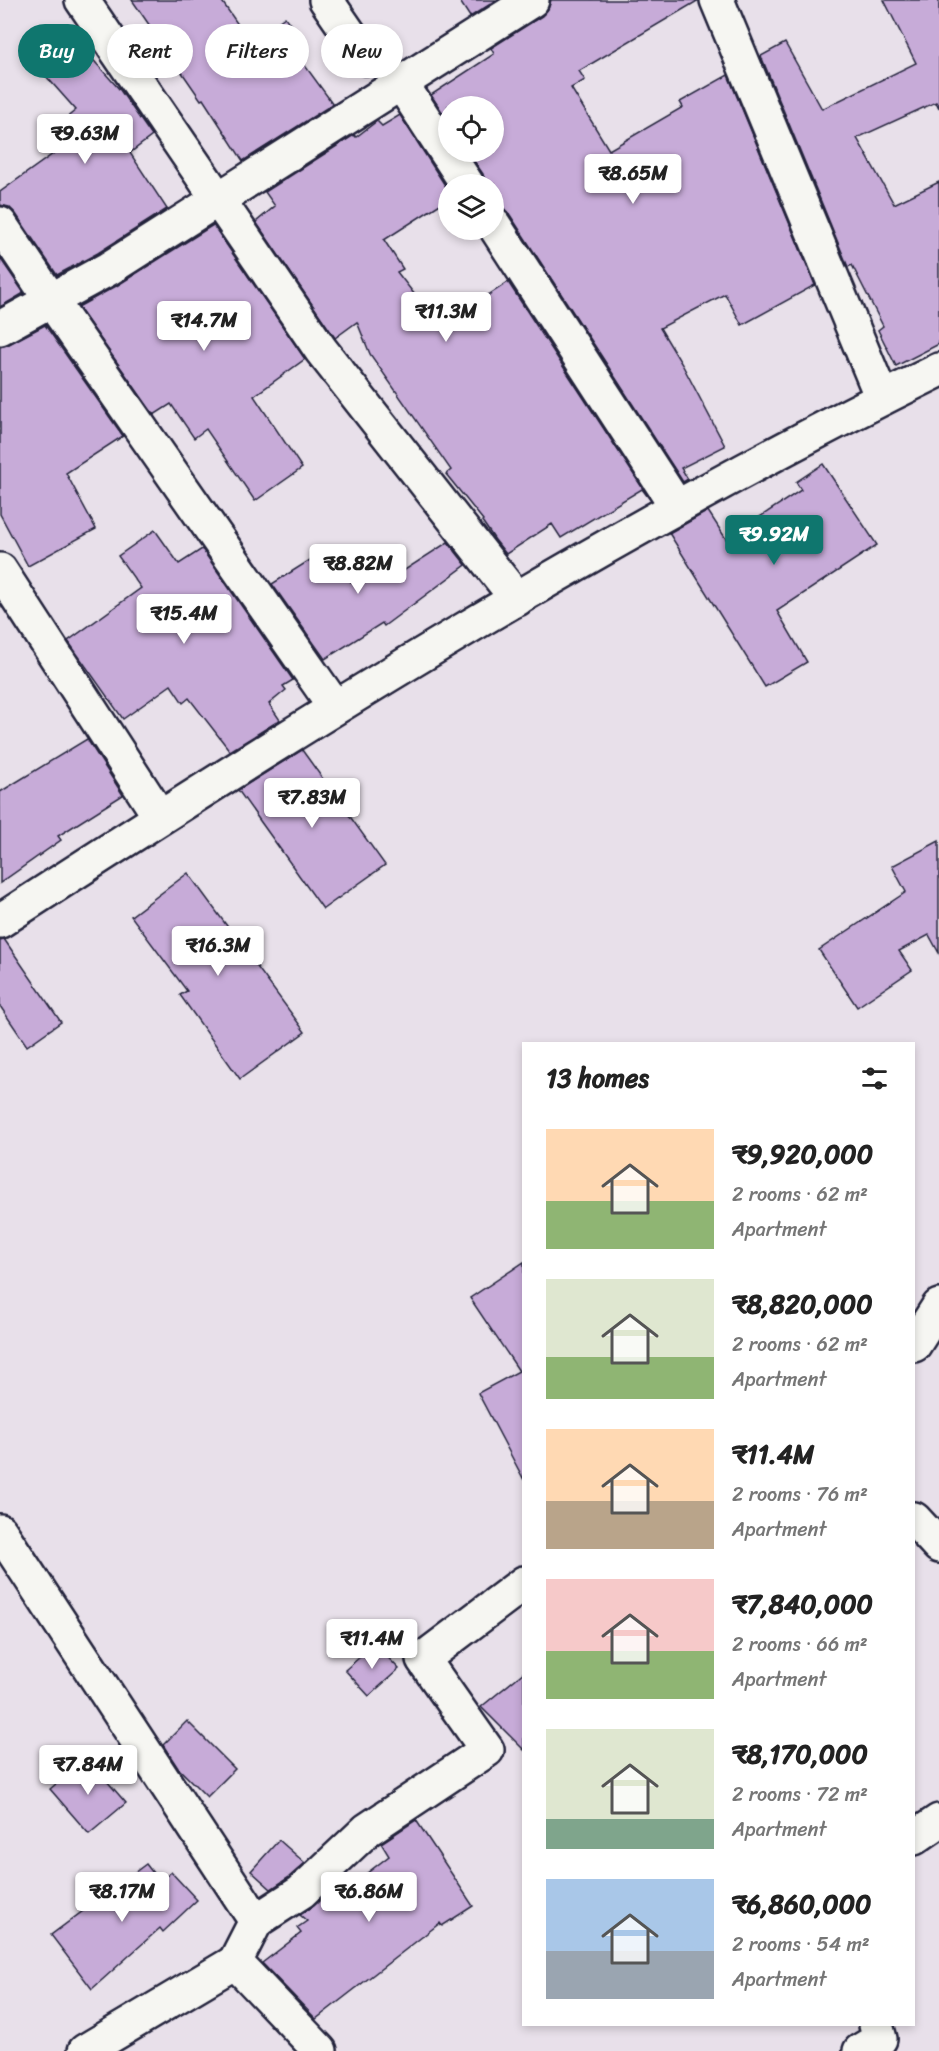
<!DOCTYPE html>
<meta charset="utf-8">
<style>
body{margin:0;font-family:Sriracha,sans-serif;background:#f2f2f2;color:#222;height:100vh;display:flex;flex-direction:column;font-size:22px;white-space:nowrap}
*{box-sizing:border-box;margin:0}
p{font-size:20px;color:#767676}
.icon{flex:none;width:33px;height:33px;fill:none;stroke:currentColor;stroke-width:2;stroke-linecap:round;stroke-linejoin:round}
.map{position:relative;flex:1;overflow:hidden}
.sheet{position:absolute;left:522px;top:1042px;width:393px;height:984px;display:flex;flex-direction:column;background:#fff;border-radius:0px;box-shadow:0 3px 9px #0003}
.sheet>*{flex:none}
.banner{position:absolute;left:18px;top:24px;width:414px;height:54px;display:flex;gap:12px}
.buttons{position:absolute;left:438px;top:96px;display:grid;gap:12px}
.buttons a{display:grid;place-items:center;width:66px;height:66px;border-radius:50%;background:#fff;box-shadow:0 3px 9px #0003;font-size:30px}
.price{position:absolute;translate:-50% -51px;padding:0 14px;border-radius:6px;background:#fff;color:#222;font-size:20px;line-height:39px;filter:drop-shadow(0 2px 3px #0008)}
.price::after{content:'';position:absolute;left:50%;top:36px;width:18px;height:14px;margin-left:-9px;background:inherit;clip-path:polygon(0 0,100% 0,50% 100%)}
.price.on{background:#0f766e;color:#fff}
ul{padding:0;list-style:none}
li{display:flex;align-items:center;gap:18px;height:150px;padding:0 24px}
li span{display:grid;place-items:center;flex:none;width:168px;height:120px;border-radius:0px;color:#555}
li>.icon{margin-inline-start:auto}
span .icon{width:72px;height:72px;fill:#fffc;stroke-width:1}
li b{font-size:26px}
h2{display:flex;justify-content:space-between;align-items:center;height:72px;padding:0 24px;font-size:26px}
.tag{padding:0 21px;border-radius:27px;background:#fff;box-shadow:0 3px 9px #0003;font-size:21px;line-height:54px}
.tag.on{background:#0f766e;color:#fff}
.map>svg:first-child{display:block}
.building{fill:#c7abd8;stroke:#22223b;stroke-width:1.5}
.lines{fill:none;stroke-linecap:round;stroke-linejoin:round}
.minor-casing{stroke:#22223b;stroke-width:38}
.minor{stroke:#f6f6f2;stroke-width:33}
</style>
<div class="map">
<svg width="939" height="2051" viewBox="0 0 939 2051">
<rect width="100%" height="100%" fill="#e8e0ea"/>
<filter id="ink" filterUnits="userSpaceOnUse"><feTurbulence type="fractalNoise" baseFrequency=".0167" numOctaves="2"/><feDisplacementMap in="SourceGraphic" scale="12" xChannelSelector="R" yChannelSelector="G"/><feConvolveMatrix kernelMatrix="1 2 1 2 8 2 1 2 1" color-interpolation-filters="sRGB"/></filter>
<g filter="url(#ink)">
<!-- building -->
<g class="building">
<path d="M132 0H221L250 42 285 17 305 45 295 52 333 104 243 161 203 99 201 100Z"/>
<path d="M459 0H497L470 17Z"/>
<path d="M551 0H699L579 71 585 80 571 88 609 150 683 107 680 102 728 75 815 285 742 325 725 294 660 328 683 366 725 446 681 468 688 479 683 482 510 215 498 202 495 204 494 184H485L483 174 468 152H494V106H448V121L431 95 494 54 491 48 542 16 548 9Z"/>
<path d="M884 0H939V108L936 102 857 138 894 204 939 182V344L896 366 878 330 883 326 852 265 848 267 761 56 785 43 822 109 916 63Z"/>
<path d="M63 26 120 90 152 136 130 153 167 209 98 253 57 275 16 214 9 207 0 205V192L71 141 59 124 76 110 29 57Z"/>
<path d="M400 115 448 190V199L384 240 403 269 397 272 440 327 508 282 651 501 642 489 561 538 552 524 506 554 495 540 482 521 483 520 446 474 451 470 370 354 357 322 335 338 256 222 275 206 265 192 354 135 356 137 377 121 382 126Z"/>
<path d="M213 225 305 359 254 396 302 468 255 501 206 429 194 438 171 404 154 415 78 307 118 285Z"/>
<path d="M0 258 24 293 0 307Z"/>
<path d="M45 325 123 436 66 473 96 529 28 566 0 514V347L9 344Z"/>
<path d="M823 464 877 545 777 611 807 662 765 687 669 533 708 511 726 539 801 490 796 482Z"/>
<path d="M155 530 179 564 202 549 293 680 283 686 286 690 269 704 280 720 230 751 189 698 183 703 171 685 123 719 68 641 141 588 118 556Z"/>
<path d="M448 542 466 565 384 626 382 623 325 659 272 584 329 548 351 582 381 560 394 577Z"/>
<path d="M87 739 123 795 58 836 61 840 0 883V792Z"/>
<path d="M302 750 385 865 323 909 238 790Z"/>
<path d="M939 841V953L929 935 899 951 912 970 857 1007 819 950 906 892 892 866Z"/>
<path d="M188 873 305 1032 240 1079 180 995 187 991 131 916Z"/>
<path d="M4 939 61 1022 27 1046 0 1006V940Z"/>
<path d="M524 1262V1480L478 1393 519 1371 470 1298Z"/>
<path d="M375 1644 399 1669 369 1696 345 1670Z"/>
<path d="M524 1672V1750L481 1707Z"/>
<path d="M187 1721 235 1769 207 1797 178 1768 163 1745Z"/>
<path d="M87 1758 126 1803 89 1834 50 1789Z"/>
<path d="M416 1820 473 1906 442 1926 440 1923 316 2019 262 1963 301 1933 297 1928 307 1921 300 1915 314 1906 333 1888 340 1894 389 1856 381 1843Z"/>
<path d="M279 1840 305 1863 289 1877 271 1889 251 1871Z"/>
<path d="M146 1864 160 1882 171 1872 197 1900 163 1932 160 1928 92 1989 51 1935Z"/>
</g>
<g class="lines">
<defs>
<g id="minor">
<path d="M82 0 321 350 517 599"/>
<path d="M326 0 366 58"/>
<path d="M717 0 882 398"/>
<path d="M401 83 467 184"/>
<path d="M0 224 51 300 335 707"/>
<path d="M494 225 677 507"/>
<path d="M0 328 108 269 532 0"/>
<path d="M0 570 160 817"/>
<path d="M0 921C304 723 613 530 939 370"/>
<path d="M914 1345 939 1306"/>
<path d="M914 1519 939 1546"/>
<path d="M0 1531 256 1921 235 1962 320 2051"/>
<path d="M914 1838 939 1821"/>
<path d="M256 1921 301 1892 367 1830 487 1750 423 1659 524 1583"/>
<path d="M85 2051 235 1962"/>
<path d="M860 2051 880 2039 876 2025"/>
</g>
</defs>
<!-- minor casing -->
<use href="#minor" class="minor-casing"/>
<!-- minor -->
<use href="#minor" class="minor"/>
</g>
</g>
</svg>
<div class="buttons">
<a><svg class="icon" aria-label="locate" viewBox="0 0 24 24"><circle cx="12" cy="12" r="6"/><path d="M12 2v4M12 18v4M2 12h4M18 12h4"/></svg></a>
<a><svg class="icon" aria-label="layers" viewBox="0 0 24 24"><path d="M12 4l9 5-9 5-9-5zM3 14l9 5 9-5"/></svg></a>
</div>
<b class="price" style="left:85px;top:165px">₹9.63M</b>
<b class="price" style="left:633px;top:205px">₹8.65M</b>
<b class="price" style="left:446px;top:343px">₹11.3M</b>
<b class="price" style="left:204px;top:352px">₹14.7M</b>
<b class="price on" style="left:774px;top:566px">₹9.92M</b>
<b class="price" style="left:358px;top:595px">₹8.82M</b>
<b class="price" style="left:184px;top:645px">₹15.4M</b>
<b class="price" style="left:312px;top:829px">₹7.83M</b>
<b class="price" style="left:218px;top:977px">₹16.3M</b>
<b class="price" style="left:372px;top:1670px">₹11.4M</b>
<b class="price" style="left:88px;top:1796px">₹7.84M</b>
<b class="price" style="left:122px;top:1923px">₹8.17M</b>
<b class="price" style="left:369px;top:1923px">₹6.86M</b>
<div class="banner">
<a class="tag on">Buy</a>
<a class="tag">Rent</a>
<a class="tag">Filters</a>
<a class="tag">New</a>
</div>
<section class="sheet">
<h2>13 homes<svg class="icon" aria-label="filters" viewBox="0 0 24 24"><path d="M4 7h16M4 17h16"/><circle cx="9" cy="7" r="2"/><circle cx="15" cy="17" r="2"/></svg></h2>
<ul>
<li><span style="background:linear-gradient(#ffd9b3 60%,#8fb573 0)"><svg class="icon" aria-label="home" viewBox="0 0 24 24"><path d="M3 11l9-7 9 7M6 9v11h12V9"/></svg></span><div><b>₹9,920,000</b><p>2 rooms · 62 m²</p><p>Apartment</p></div></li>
<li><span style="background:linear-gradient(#dfe7d0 65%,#8fb573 0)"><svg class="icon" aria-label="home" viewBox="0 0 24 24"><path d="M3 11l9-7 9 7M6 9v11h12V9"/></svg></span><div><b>₹8,820,000</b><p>2 rooms · 62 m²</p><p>Apartment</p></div></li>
<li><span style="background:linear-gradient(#ffd9b3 60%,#b9a48a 0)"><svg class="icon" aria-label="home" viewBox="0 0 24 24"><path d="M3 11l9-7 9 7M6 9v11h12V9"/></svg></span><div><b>₹11.4M</b><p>2 rooms · 76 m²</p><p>Apartment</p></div></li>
<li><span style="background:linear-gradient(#f6c9c9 60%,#8fb573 0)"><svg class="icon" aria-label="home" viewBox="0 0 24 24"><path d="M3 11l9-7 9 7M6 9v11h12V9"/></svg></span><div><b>₹7,840,000</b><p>2 rooms · 66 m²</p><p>Apartment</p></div></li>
<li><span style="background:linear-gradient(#dfe7d0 75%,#7fa58c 0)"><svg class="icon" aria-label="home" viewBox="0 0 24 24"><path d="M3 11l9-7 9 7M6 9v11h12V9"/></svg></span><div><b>₹8,170,000</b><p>2 rooms · 72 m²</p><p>Apartment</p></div></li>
<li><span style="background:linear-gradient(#a9c7e8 60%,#9aa5b1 0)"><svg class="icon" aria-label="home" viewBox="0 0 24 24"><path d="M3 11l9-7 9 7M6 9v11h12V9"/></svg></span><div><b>₹6,860,000</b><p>2 rooms · 54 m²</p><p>Apartment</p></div></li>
</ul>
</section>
</div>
